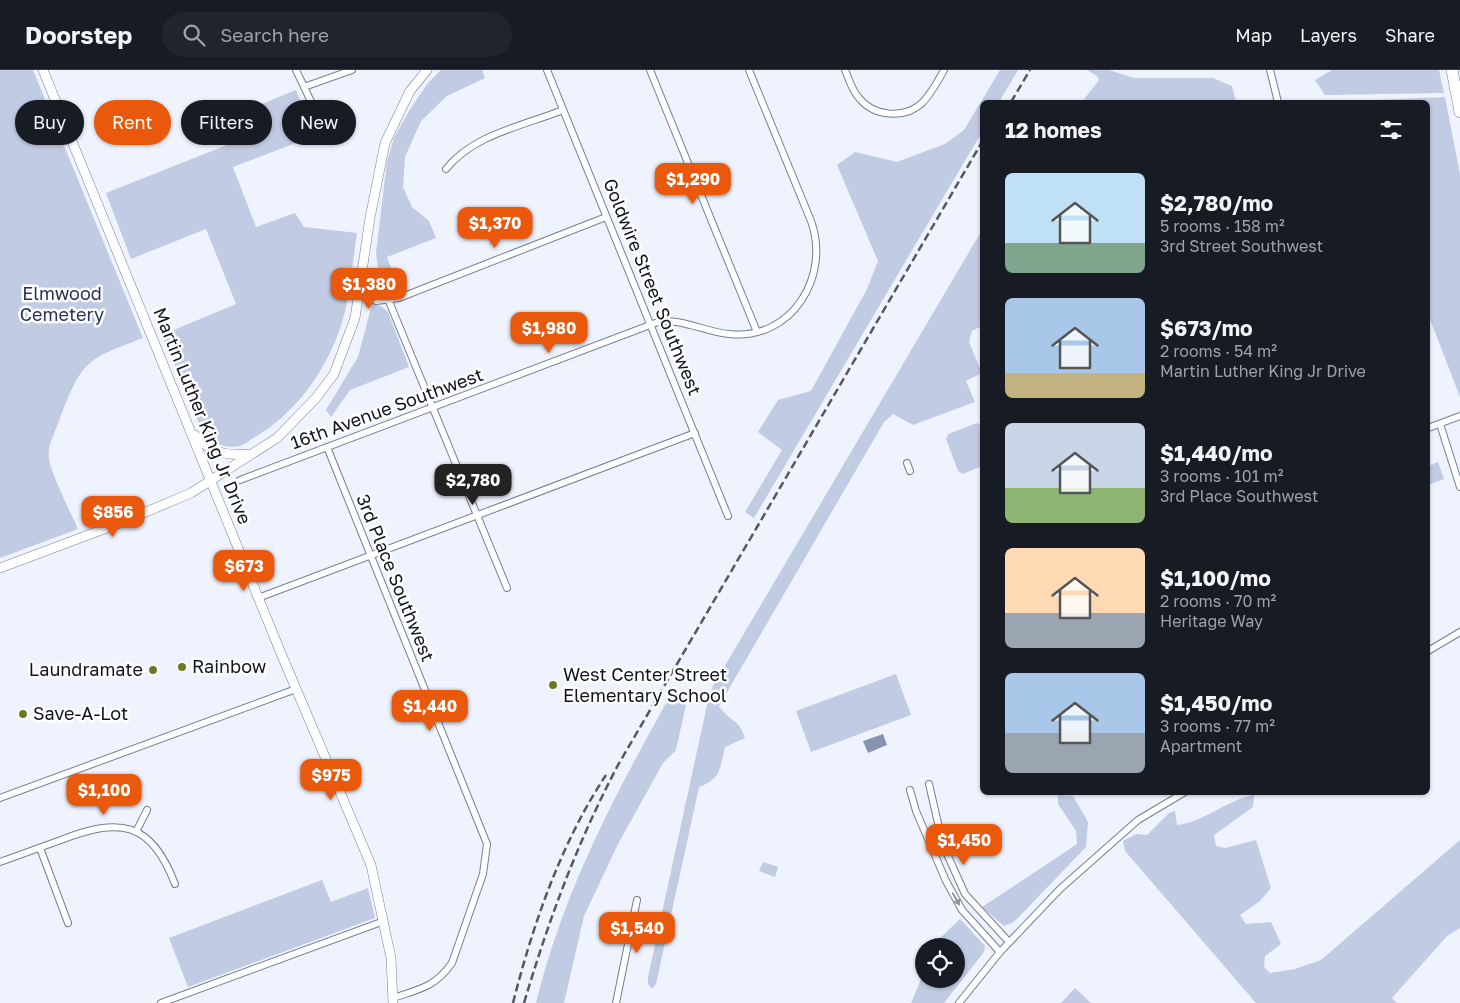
<!DOCTYPE html>
<meta charset="utf-8">
<style>
body{margin:0;font-family:"Golos Text",sans-serif;background:#20242c;color:#f1f3f6;height:100vh;display:flex;flex-direction:column;font-size:19px;white-space:nowrap}
*{box-sizing:border-box;margin:0}
p{font-size:16px;color:#9ea1a6}
.icon{flex:none;width:28px;height:28px;fill:none;stroke:currentColor;stroke-width:2;stroke-linecap:round;stroke-linejoin:round}
.map{position:relative;flex:1;overflow:hidden}
.side{position:absolute;left:980px;top:30px;width:450px;height:695px;display:flex;flex-direction:column;background:#171b24;border-radius:8px;box-shadow:0 1px 4px #0004}
.side>*{flex:none}
.guide{position:absolute;left:15px;top:30px;width:475px;height:45px;display:flex;gap:10px}
.fabs{position:absolute;left:915px;top:868px;display:grid;gap:10px}
.fabs a{display:grid;place-items:center;width:50px;height:50px;border-radius:50%;background:#171b24;box-shadow:0 1px 4px #0004;font-size:25px}
.price{position:absolute;translate:-50% -42px;padding:0 11px;border-radius:10px;background:#ea580c;color:#fff;font-size:16px;line-height:32px;filter:drop-shadow(0 1px 2px #0008)}
.price::after{content:'';position:absolute;left:50%;top:30px;width:15px;height:11px;margin-left:-8px;background:inherit;clip-path:polygon(0 0,100% 0,50% 100%)}
.price.current{background:#222;color:#fff}
ul{padding:0;list-style:none}
li{display:flex;align-items:center;gap:15px;height:125px;padding:0 25px}
li span{display:grid;place-items:center;flex:none;width:140px;height:100px;border-radius:8px;color:#555}
li>.icon{margin-inline-start:auto}
span .icon{width:60px;height:60px;fill:#fffc;stroke-width:1}
li b{font-size:21px}
h2{display:flex;justify-content:space-between;align-items:center;height:60px;padding:0 25px;font-size:21px}
.pill{padding:0 18px;border-radius:22px;background:#171b24;box-shadow:0 1px 4px #0004;font-size:18px;line-height:45px}
.pill.current{background:#ea580c;color:#fff}
header{display:flex;align-items:center;gap:30px;box-sizing:border-box;height:70px;padding:0 25px;background:#171b24;border-bottom:1px solid #363941}
header strong{font-size:24px}
nav{display:flex;gap:28px;margin-inline-start:auto;font-size:18px}
.search{width:350px;height:45px;background:#20242c;display:flex;align-items:center;gap:12px;box-sizing:border-box;padding:0 18px;border-radius:28px;color:#9ea1a6;font-size:19px}
.map>svg:first-child{display:block}
.green{fill:#c1cbe3}
.water{fill:#8894af}
.lines{fill:none;stroke-linecap:round;stroke-linejoin:round}
.minor-casing{stroke:#747e97;stroke-width:8}
.secondary-casing{stroke:#747e97;stroke-width:10}
.motorway-casing{stroke:#747e97;stroke-width:12}
.minor{stroke:#fff;stroke-width:6}
.secondary{stroke:#fff;stroke-width:9}
.motorway{stroke:#fff;stroke-width:11}
.rail{stroke:#545863;stroke-width:2.5;stroke-dasharray:8 4;stroke-linecap:butt}
.oneway{fill:#93959a}
.poi-dot{fill:#6c7925;stroke:#fff;stroke-width:2}
.labels{text-anchor:middle;stroke-width:5;stroke-linejoin:round;paint-order:stroke}
.street-label{font-size:18px;fill:#10141e;stroke:#fff}
.park-label{font-size:18px;fill:#25335b;stroke:#fff}
.poi-label{font-size:18px;fill:#10141e;stroke:#fff;text-anchor:start}
</style>
<header>
<strong>Doorstep</strong>
<div class="search"><svg class="icon" aria-label="search" viewBox="0 0 24 24"><circle cx="10" cy="10" r="6"/><path d="M15 15l6 6"/></svg>Search here</div>
<nav><a>Map</a><a>Layers</a><a>Share</a></nav>
</header>
<div class="map">
<svg width="1460" height="933" viewBox="0 0 1460 933">
<rect width="100%" height="100%" fill="#eef3fe"/>
<!-- green -->
<g class="green">
<path d="M0 0H33L143 268C85 290 83 290 60 348 56 361 47 375 49 388 51 404 71 443 78 459L0 488Z"/>
<path d="M441 0H482L485 8 447 26 421 51 405 87 403 117 412 137 429 151 436 168 387 187 399 219 387 223 381 220 376 183 387 91 394 68 410 39 428 13Z"/>
<path d="M1000 0H1018L999 32H982V62L754 448 745 442 782 380 758 362 778 330 811 321 867 219 878 191 837 95 855 82 897 92 945 74 964 60Z"/>
<path d="M1087 0H1109L1134 8H1213L1232 16 1236 32H1082L1099 10 1097 6Z"/>
<path d="M1332 0H1439L1444 23 1325 25 1315 10Z"/>
<path d="M296 20 314 66 233 97 256 157 295 143 304 157 357 163C352 195 350 233 338 264 323 305 293 345 255 367 250 370 244 375 239 376 225 379 214 373 204 365L162 265 236 234 206 159 131 189 106 123 242 69 233 46Z"/>
<path d="M1445 27 1460 104V327L1428 244V32H1330Z"/>
<path d="M982 160V256L972 261 969 272 982 303 966 311 975 332 913 355 893 344 884 352 719 636C729 652 738 647 745 668L725 677C720 698 721 709 699 717L656 914 652 919 648 914V907L709 626 713 616Z"/>
<path d="M372 234 381 236 388 242 409 297 350 320 331 347 326 340 358 287Z"/>
<path d="M977 353 982 357V396L963 404 958 401 946 369 948 364Z"/>
<path d="M1438 392 1444 409 1428 415V396Z"/>
<path d="M896 604 911 645 811 682 796 641Z"/>
<path d="M683 621H689L676 680 663 693 618 774 584 846 564 933H536C563 824 611 732 665 635L674 625Z"/>
<path d="M1058 725 1073 726 1088 752 1086 777 1014 852 1004 856 982 837 1077 774 1076 761 1058 734Z"/>
<path d="M1254 725 1253 737 1214 765 1216 776 1225 778 1256 770 1271 818 1260 831 1240 845 1246 854 1271 852 1281 874 1265 886 1264 897 1270 903 1295 899 1321 890 1460 770V858L1447 866 1392 928 1397 933H1256L1125 781 1123 771 1136 764 1147 765 1169 743 1175 741 1177 755C1205 752 1226 730 1254 725Z"/>
<path d="M763 792 778 797 775 807 759 801Z"/>
<path d="M322 810 331 832 368 818 375 848 188 917 169 868Z"/>
<path d="M960 849 985 876 984 882 944 933H911L924 902V909H956V876H935L937 871Z"/>
<path d="M1075 918 1091 933H1061Z"/>
</g>
<!-- water -->
<path class="water" d="M883 664 887 675 868 683 863 671Z"/>
<g class="lines">
<defs>
<g id="minor">
<path d="M296 0 316 42"/>
<path d="M547 0 728 446"/>
<path d="M650 0 757 262"/>
<path d="M845 0C849 9 852 21 859 28 874 47 905 49 922 33 931 24 938 11 944 0"/>
<path d="M1270 0 1278 32"/>
<path d="M304 17 352 0"/>
<path d="M446 99C474 64 523 56 563 40"/>
<path d="M360 221 376 231 399 228 606 147"/>
<path d="M388 229 507 518"/>
<path d="M1440 354 1460 417"/>
<path d="M1428 358 1460 346"/>
<path d="M327 377 487 774 483 804 452 893C435 917 420 919 393 928"/>
<path d="M907 393 910 401"/>
<path d="M240 410 658 252C682 248 705 262 729 264 792 271 831 206 811 151L749 0"/>
<path d="M258 528 695 363"/>
<path d="M1428 581 1460 562"/>
<path d="M929 714 943 775 965 824 1009 872"/>
<path d="M910 720 916 741 946 811 962 840 1000 882"/>
<path d="M0 728 296 619"/>
<path d="M136 762 147 740"/>
<path d="M40 778 68 853"/>
<path d="M0 792C20 785 41 777 61 770 120 747 151 751 175 814"/>
<path d="M161 933 384 851"/>
<path d="M616 933 637 830"/>
<path d="M959 933 1000 882 1060 819 1138 750 1185 722"/>
</g>
<g id="secondary">
<path d="M43 0 280 581 371 795 391 888 393 933"/>
<path d="M195 365C210 382 225 386 248 384"/>
<path d="M0 498 120 453 191 423 277 368 316 328 334 304 355 248 370 148 385 73 410 21 427 0"/>
</g>
<path id="motorway" d="M1452 0 1460 42"/>
</defs>
<!-- minor casing -->
<use href="#minor" class="minor-casing"/>
<!-- secondary casing -->
<use href="#secondary" class="secondary-casing"/>
<!-- motorway casing -->
<use href="#motorway" class="motorway-casing"/>
<!-- minor -->
<use href="#minor" class="minor"/>
<!-- secondary -->
<use href="#secondary" class="secondary"/>
<!-- motorway -->
<use href="#motorway" class="motorway"/>
<!-- rail -->
<g class="rail">
<path d="M1011 32 1030 0"/>
<path d="M513 933C533 854 561 773 606 705"/>
<path d="M524 933C549 849 577 773 618 695L982 72"/>
</g>
</g>
<!-- one-way arrows -->
<defs><path id="oneway-solid" d="M-6-.8H1V-3.2L6.5 0L1 3.2V.8H-6Z" transform="scale(1.25)"/></defs>
<use class="oneway" href="#oneway-solid" transform="translate(956 829) rotate(61)"/>
<!-- markers -->
<g class="poi-dot">
<circle cx="182" cy="597" r="5"/>
<circle cx="153" cy="600" r="5"/>
<circle cx="553" cy="615" r="5"/>
<circle cx="23" cy="644" r="5"/>
</g>
<g class="labels">
<!-- street labels -->
<g class="street-label">
<text transform="translate(652 217) rotate(68)" y="6">Goldwire Street Southwest</text>
<text transform="translate(387 339) rotate(-20)" y="6">16th Avenue Southwest</text>
<text transform="translate(202 346) rotate(68)" y="6">Martin Luther King Jr Drive</text>
<text transform="translate(395 508) rotate(68)" y="6">3rd Place Southwest</text>
</g>
<!-- park labels -->
<g class="park-label">
<text x="62" y="230">Elmwood<tspan x="62" dy="21">Cemetery</tspan></text>
</g>
<!-- poi labels -->
<g class="poi-label">
<text x="192" y="603">Rainbow</text>
<text x="143" y="606" text-anchor="end">Laundramate</text>
<text x="563" y="611">West Center Street<tspan x="563" dy="21">Elementary School</tspan></text>
<text x="33" y="650">Save-A-Lot</text>
</g>
</g>
</svg>
<div class="fabs">
<a><svg class="icon" aria-label="locate" viewBox="0 0 24 24"><circle cx="12" cy="12" r="6"/><path d="M12 2v4M12 18v4M2 12h4M18 12h4"/></svg></a>
</div>
<b class="price" style="left:693px;top:135px">$1,290</b>
<b class="price" style="left:495px;top:179px">$1,370</b>
<b class="price" style="left:369px;top:240px">$1,380</b>
<b class="price" style="left:549px;top:284px">$1,980</b>
<b class="price current" style="left:473px;top:436px">$2,780</b>
<b class="price" style="left:113px;top:468px">$856</b>
<b class="price" style="left:244px;top:522px">$673</b>
<b class="price" style="left:430px;top:662px">$1,440</b>
<b class="price" style="left:331px;top:731px">$975</b>
<b class="price" style="left:104px;top:746px">$1,100</b>
<b class="price" style="left:964px;top:796px">$1,450</b>
<b class="price" style="left:637px;top:884px">$1,540</b>
<div class="guide">
<a class="pill">Buy</a>
<a class="pill current">Rent</a>
<a class="pill">Filters</a>
<a class="pill">New</a>
</div>
<section class="side">
<h2>12 homes<svg class="icon" aria-label="filters" viewBox="0 0 24 24"><path d="M4 7h16M4 17h16"/><circle cx="9" cy="7" r="2"/><circle cx="15" cy="17" r="2"/></svg></h2>
<ul>
<li><span style="background:linear-gradient(#bfe0f5 70%,#7fa58c 0)"><svg class="icon" aria-label="home" viewBox="0 0 24 24"><path d="M3 11l9-7 9 7M6 9v11h12V9"/></svg></span><div><b>$2,780/mo</b><p>5 rooms · 158 m²</p><p>3rd Street Southwest</p></div></li>
<li><span style="background:linear-gradient(#a9c7e8 75%,#c2b280 0)"><svg class="icon" aria-label="home" viewBox="0 0 24 24"><path d="M3 11l9-7 9 7M6 9v11h12V9"/></svg></span><div><b>$673/mo</b><p>2 rooms · 54 m²</p><p>Martin Luther King Jr Drive</p></div></li>
<li><span style="background:linear-gradient(#c9d6e8 65%,#8fb573 0)"><svg class="icon" aria-label="home" viewBox="0 0 24 24"><path d="M3 11l9-7 9 7M6 9v11h12V9"/></svg></span><div><b>$1,440/mo</b><p>3 rooms · 101 m²</p><p>3rd Place Southwest</p></div></li>
<li><span style="background:linear-gradient(#ffd9b3 65%,#9aa5b1 0)"><svg class="icon" aria-label="home" viewBox="0 0 24 24"><path d="M3 11l9-7 9 7M6 9v11h12V9"/></svg></span><div><b>$1,100/mo</b><p>2 rooms · 70 m²</p><p>Heritage Way</p></div></li>
<li><span style="background:linear-gradient(#a9c7e8 60%,#9aa5b1 0)"><svg class="icon" aria-label="home" viewBox="0 0 24 24"><path d="M3 11l9-7 9 7M6 9v11h12V9"/></svg></span><div><b>$1,450/mo</b><p>3 rooms · 77 m²</p><p>Apartment</p></div></li>
</ul>
</section>
</div>
